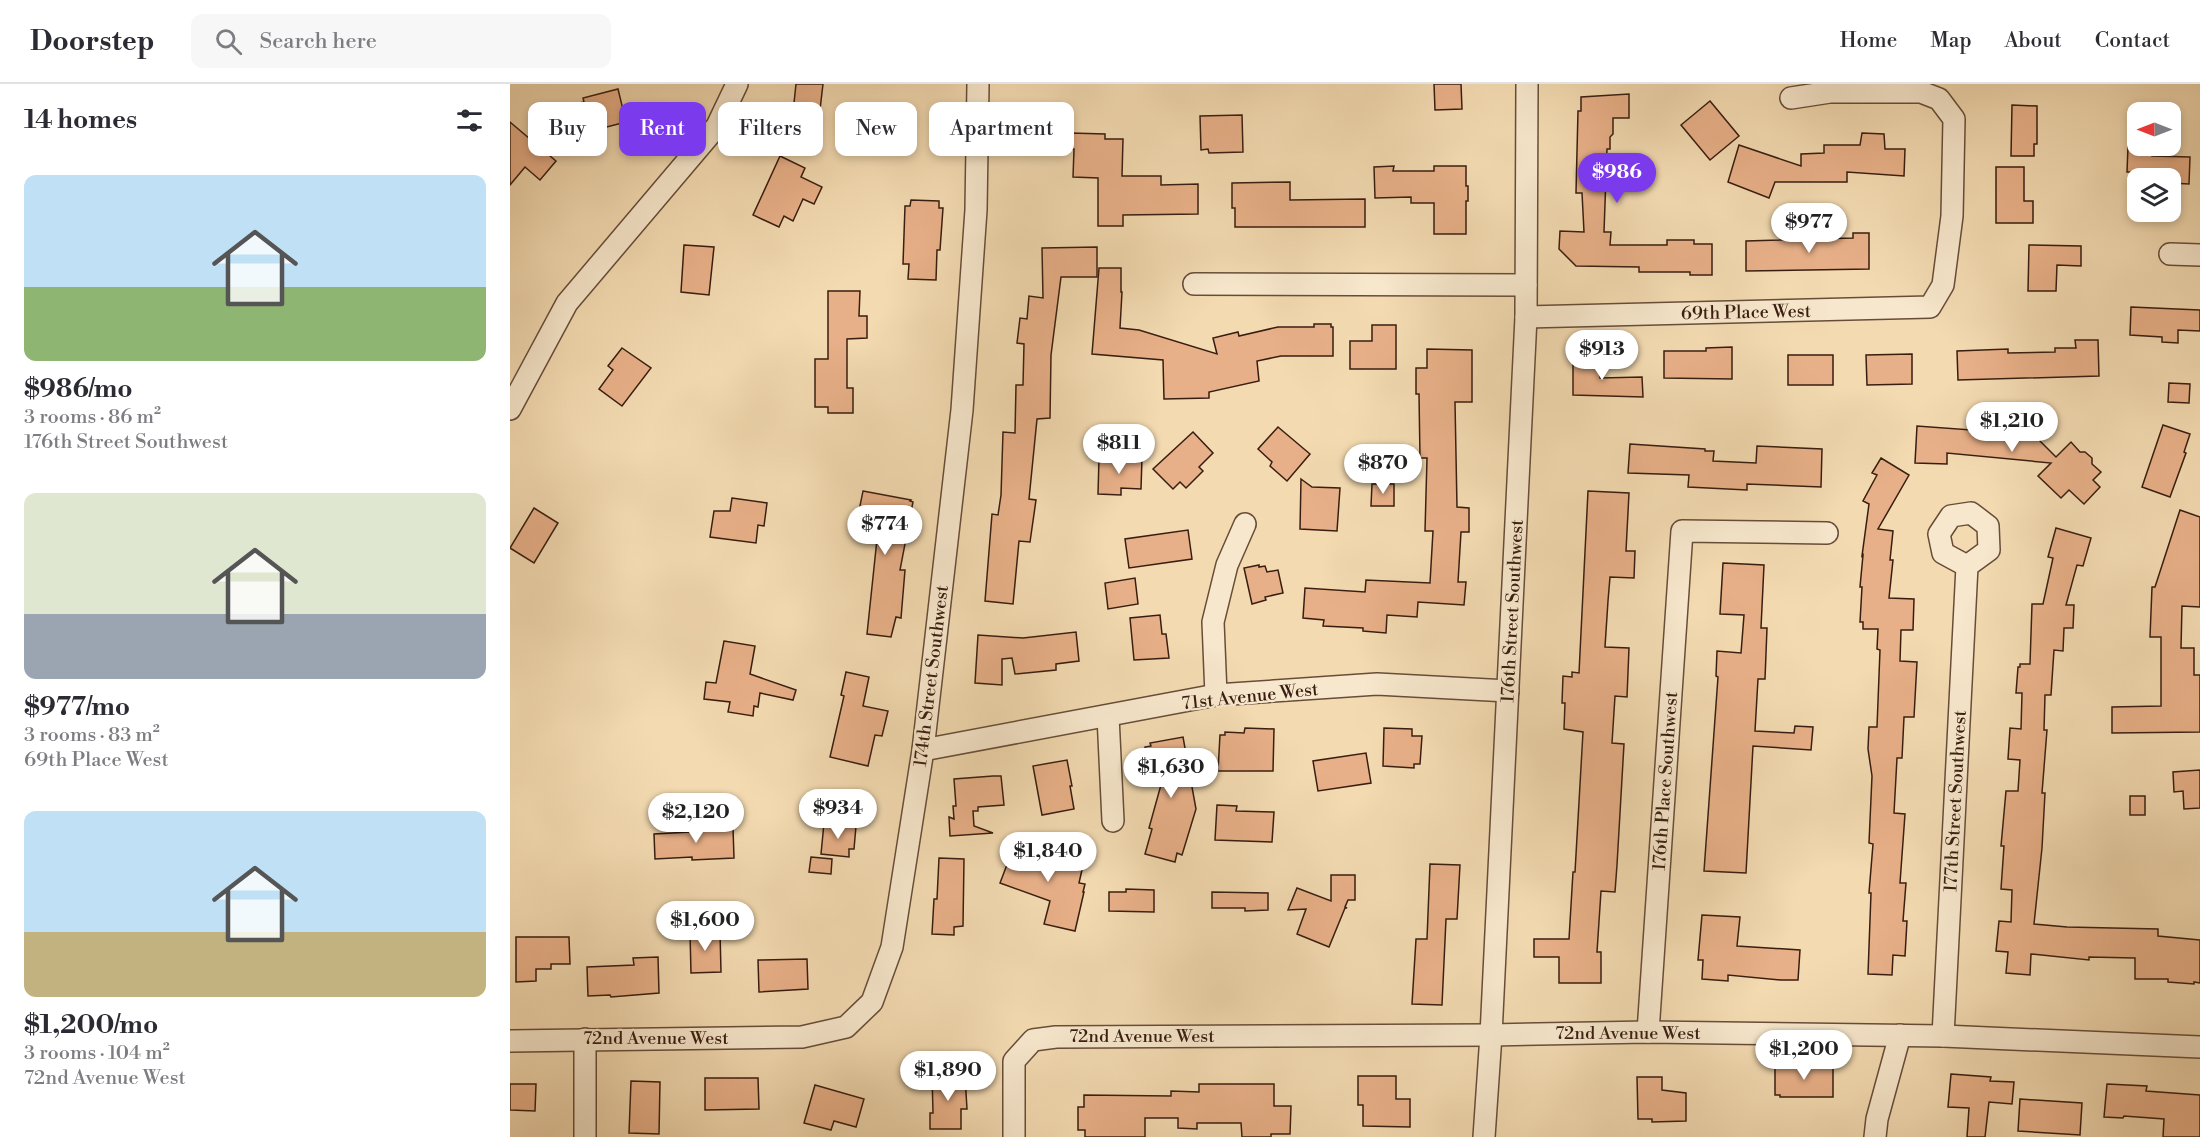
<!DOCTYPE html>
<meta charset="utf-8">
<style>
body{margin:0;font-family:"Libre Bodoni",serif;background:#f7f7f7;color:#2b2b33;height:100vh;display:flex;flex-direction:column;font-size:22px;white-space:nowrap}
*{box-sizing:border-box;margin:0}
p{font-size:20px;color:#7c7c81}
.icon{flex:none;width:33px;height:33px;fill:none;stroke:currentColor;stroke-width:2;stroke-linecap:round;stroke-linejoin:round}
.map{position:relative;flex:1;overflow:hidden}
.panel{display:flex;flex-direction:column;background:#fff;width:510px}
.panel>*{flex:none}
.hud{position:absolute;left:18px;top:18px;width:570px;height:54px;display:flex;gap:12px}
.needle{width:39px;rotate:270deg}
.buttons{position:absolute;left:1617px;top:18px;display:grid;gap:12px}
.buttons a{display:grid;place-items:center;width:54px;height:54px;border-radius:12px;background:#fff;box-shadow:0 3px 9px #0003;font-size:30px}
.price{position:absolute;translate:-50% -51px;padding:0 14px;border-radius:21px;background:#fff;color:#222;font-size:20px;line-height:39px;filter:drop-shadow(0 2px 3px #0008)}
.price::after{content:'';position:absolute;left:50%;top:36px;width:18px;height:14px;margin-left:-9px;background:inherit;clip-path:polygon(0 0,100% 0,50% 100%)}
.price.selected{background:#7c3aed;color:#fff}
ul{padding:0;list-style:none}
li{display:grid;align-content:center;gap:12px;height:318px;padding:0 24px}
li span{display:grid;place-items:center;height:186px;border-radius:12px;color:#555}
li>.icon{margin-inline-start:auto}
span .icon{width:108px;height:108px;fill:#fffc;stroke-width:1}
li b{font-size:26px}
h2{display:flex;justify-content:space-between;align-items:center;height:72px;padding:0 24px;font-size:26px}
.chip{padding:0 21px;border-radius:12px;background:#fff;box-shadow:0 3px 9px #0003;font-size:21px;line-height:54px}
.chip.selected{background:#7c3aed;color:#fff}
header{display:flex;align-items:center;gap:36px;box-sizing:border-box;height:84px;padding:0 30px;background:#fff;border-bottom:2px solid #e1e1e2}
header strong{font-size:28px}
nav{display:flex;gap:33px;margin-inline-start:auto;font-size:21px}
.search{width:420px;height:54px;background:#f7f7f7;display:flex;align-items:center;gap:15px;box-sizing:border-box;padding:0 21px;border-radius:12px;color:#7c7c81;font-size:22px}
main{display:flex;flex:1;min-height:0}
.map>svg:first-child{display:block}
.building{fill:#e8b088;stroke:#381e11;stroke-width:1.5}
.lines{fill:none;stroke-linecap:round;stroke-linejoin:round}
.street-casing{stroke:#674d39;stroke-width:24}
.street{stroke:#f7e7cc;stroke-width:21}
.labels{text-anchor:middle;stroke-width:4.5;stroke-linejoin:round;paint-order:stroke}
.street-label{font-size:18px;fill:#381e11;stroke:#f7e7cc}
</style>
<header>
<strong>Doorstep</strong>
<div class="search"><svg class="icon" aria-label="search" viewBox="0 0 24 24"><circle cx="10" cy="10" r="6"/><path d="M15 15l6 6"/></svg>Search here</div>
<nav><a>Home</a><a>Map</a><a>About</a><a>Contact</a></nav>
</header>
<main>
<section class="panel">
<h2>14 homes<svg class="icon" aria-label="filters" viewBox="0 0 24 24"><path d="M4 7h16M4 17h16"/><circle cx="9" cy="7" r="2"/><circle cx="15" cy="17" r="2"/></svg></h2>
<ul>
<li><span style="background:linear-gradient(#bfe0f5 60%,#8fb573 0)"><svg class="icon" aria-label="home" viewBox="0 0 24 24"><path d="M3 11l9-7 9 7M6 9v11h12V9"/></svg></span><div><b>$986/mo</b><p>3 rooms · 86 m²</p><p>176th Street Southwest</p></div></li>
<li><span style="background:linear-gradient(#dfe7d0 65%,#9aa5b1 0)"><svg class="icon" aria-label="home" viewBox="0 0 24 24"><path d="M3 11l9-7 9 7M6 9v11h12V9"/></svg></span><div><b>$977/mo</b><p>3 rooms · 83 m²</p><p>69th Place West</p></div></li>
<li><span style="background:linear-gradient(#bfe0f5 65%,#c2b280 0)"><svg class="icon" aria-label="home" viewBox="0 0 24 24"><path d="M3 11l9-7 9 7M6 9v11h12V9"/></svg></span><div><b>$1,200/mo</b><p>3 rooms · 104 m²</p><p>72nd Avenue West</p></div></li>
</ul>
</section>
<div class="map">
<svg width="1690" height="1053" viewBox="0 0 1690 1053">
<rect width="100%" height="100%" fill="#f3dab1"/>
<filter id="stains"><feTurbulence type="fractalNoise" baseFrequency=".00333" numOctaves="4"/><feColorMatrix values="0 0 0 0 .2 0 0 0 0 .09 0 0 0 0 .02 0 0 0 .5 -.17"/></filter>
<radialGradient id="worn" r=".72"><stop offset=".6" stop-color="#630" stop-opacity="0"/><stop offset="1" stop-color="#630" stop-opacity=".3"/></radialGradient>
<!-- building -->
<g class="building">
<path d="M286 0H313L306 60 280 57Z"/>
<path d="M924 0H951L952 25 925 26Z"/>
<path d="M108 5 116 38 85 46 88 57 58 65 52 42 60 40 55 22 74 18 73 14Z"/>
<path d="M1119 10V34H1103V50L1100 53V65H1097L1094 148H1101L1100 161H1157V156H1184V160H1202V191H1180V188H1129V183L1066 182 1049 165 1050 147 1074 148 1072 109H1066L1068 27H1071V13Z"/>
<path d="M1200 17 1229 52 1200 76 1171 41Z"/>
<path d="M1502 21 1527 22V60H1524V72H1501Z"/>
<path d="M732 31 733 68 699 69 698 65 691 66 690 32Z"/>
<path d="M0 38 46 77 30 96 15 83 0 101Z"/>
<path d="M560 49 595 50V55H613L612 92H651V101L688 100V130L613 131V142H588V94L563 93 564 65H560Z"/>
<path d="M1352 49 1374 50 1375 65H1395L1394 92 1337 88V98H1265L1259 114 1218 98 1229 61 1291 82V70L1314 69V61H1350Z"/>
<path d="M1618 62H1643L1642 72 1680 73 1679 100 1660 99V94H1627V88H1617Z"/>
<path d="M270 72 295 84 291 93 312 103 304 120 293 115 283 137 274 132 269 143 243 131Z"/>
<path d="M884 82 883 87H924V82H956V102H958V117H956V150H924V119H901V113L865 114 864 83Z"/>
<path d="M1486 83H1514V117H1523V139H1486Z"/>
<path d="M780 98V116L855 115V143H725V124H722V99Z"/>
<path d="M401 116 429 117V124H433L430 166H427L426 196 398 195 399 180H393L395 122H400Z"/>
<path d="M1343 149H1359V185L1236 187V157L1343 154Z"/>
<path d="M174 161 204 163 199 211 171 208Z"/>
<path d="M1519 161 1571 162V182L1547 181 1546 207H1518Z"/>
<path d="M587 163V193H551L541 271 540 334 527 335 519 415 526 416 520 458 509 457 503 520 475 517 482 430 488 431 491 411 493 348 505 349 506 301H513L514 260 507 259 510 234 517 235 519 212 533 214 532 164Z"/>
<path d="M589 184H611V208H612L610 244 629 246 707 270 703 254 728 248 729 252 768 243H804V240H821V243H823V272H771L747 277 749 297 699 308V314L654 315 653 276 582 270Z"/>
<path d="M318 207H350L349 232H357V254L337 255V304H343V329H318V323H305V275H318Z"/>
<path d="M1621 223 1690 226V247L1668 246V259L1652 258V253L1620 251Z"/>
<path d="M862 241H886V285H840V257H862Z"/>
<path d="M1565 256H1588L1589 292 1448 296 1447 267 1498 265V269L1545 268V264H1566Z"/>
<path d="M1222 263V295L1154 294V267H1196V264Z"/>
<path d="M112 264 141 284 112 322 89 305 103 286 98 282Z"/>
<path d="M917 265 962 266V318H945L947 423 959 424V448H951L948 498H956L954 521 908 518 907 533 877 531 876 549 853 547V544L813 542 814 536 793 534 795 504 855 508 856 496 920 499 923 447H915L917 374H910L909 310H906V284H917Z"/>
<path d="M1402 270V300L1357 301 1356 271Z"/>
<rect x="1278" y="271" width="45" height="30"/>
<path d="M1063 274H1090V294L1132 293 1133 313 1063 311Z"/>
<path d="M1659 299 1680 300 1679 319 1658 318Z"/>
<path d="M1476 333 1531 339 1529 356 1546 373 1561 358 1570 368H1575L1582 374V380L1591 388 1583 396 1590 403 1574 420 1559 406 1551 414 1528 392 1541 379 1437 369V380L1405 379 1407 342 1475 347Z"/>
<path d="M1653 341 1680 350 1674 368 1676 369 1660 413 1632 403Z"/>
<path d="M768 343 800 370 777 397 760 382 762 378 748 365Z"/>
<path d="M683 348 703 369 689 383 693 387 676 404 670 398 663 405 643 385Z"/>
<path d="M1120 360 1195 365V367H1204L1203 377 1246 379 1247 362 1312 365 1311 403 1237 400V406L1178 403 1179 391 1118 389Z"/>
<path d="M589 374H632L631 405 611 404V411L588 410Z"/>
<path d="M1371 374 1399 391 1368 445 1383 447 1380 476H1383L1379 514 1404 515 1403 546H1391L1390 577 1407 578 1404 633H1394L1392 674H1387L1384 729 1395 730 1390 799H1396L1393 837H1397L1395 872 1383 871 1382 891 1358 890 1361 809H1359L1363 760 1359 759 1362 692 1358 665 1359 643H1367L1370 566 1367 565 1368 545H1353V538H1350L1352 503H1350L1353 471 1352 472 1359 420 1353 417 1367 391 1362 389Z"/>
<path d="M791 395 802 403 830 404 827 447 790 445Z"/>
<path d="M862 400H884V422H861Z"/>
<path d="M353 407 401 416 400 417 403 418 390 486H395L391 534 386 533 381 553 357 550 367 455 344 451Z"/>
<path d="M1078 407 1119 409 1116 467H1125L1124 494 1100 493 1098 517 1095 563 1119 564 1117 613 1105 612 1102 659 1114 660 1107 781 1105 808 1091 807 1087 868H1091V899H1049V873H1024V855H1059L1063 788H1065L1073 648 1054 645 1055 619H1052L1053 592 1062 593V588L1069 589Z"/>
<path d="M222 414 257 419 254 442 248 441 246 459 200 453 204 427H220Z"/>
<path d="M24 424 48 439 24 479 0 464Z"/>
<path d="M1670 426 1690 433V523L1672 522 1671 564H1684V591H1690V648L1602 649V623L1651 622V553H1640L1642 503H1645Z"/>
<path d="M1546 444 1581 454 1573 482 1567 481 1556 521H1564L1563 544H1554L1553 567 1544 566 1541 611H1535L1534 646H1537L1532 709H1535L1532 764 1524 840 1557 843 1648 845V852L1690 856V899L1684 898V900L1658 898V895H1625V874L1579 873V876L1521 870 1520 891 1496 889 1498 868 1486 867 1489 837 1501 838 1502 806 1491 805 1494 762H1491L1496 707H1508L1510 676 1498 675 1500 644 1511 645 1512 609H1506L1508 583H1510V580H1520L1522 520H1533L1543 474 1538 473Z"/>
<path d="M678 446 682 475 619 484 615 455Z"/>
<path d="M1213 479 1254 481 1251 544H1257L1255 595H1248L1245 647 1284 649 1285 642 1303 643 1301 666 1243 662 1236 789 1194 787 1208 593 1206 592 1207 567 1231 569 1234 531 1210 530Z"/>
<path d="M749 481V483L755 482 757 488 768 486 773 509 755 513 756 516 742 520 734 484Z"/>
<path d="M625 494 628 520 598 525 595 499Z"/>
<path d="M650 531 652 550H656L659 574 624 576 620 534Z"/>
<path d="M566 548 569 577 546 580V586L505 590 502 574 492 575V601L465 599 468 551 513 554Z"/>
<path d="M214 557 245 562 240 590 286 606 283 616 250 609 248 623 244 622 243 632 218 628 220 618 194 615 196 598 206 599Z"/>
<path d="M336 588 359 593 353 622 378 627 372 652 365 651 358 682 320 673 334 612 331 611Z"/>
<path d="M735 644 764 645 763 687H708L710 651H715V648L734 649Z"/>
<path d="M874 644 902 645V652H912L910 680H904V684L873 682Z"/>
<path d="M673 653 686 725 672 771 667 769 665 778 635 770 642 745 639 744 654 690 644 692 643 686 639 687 635 663 641 662 640 659Z"/>
<path d="M856 669 861 699 808 707 803 677Z"/>
<path d="M557 676 562 702H560L564 725 532 731 523 682Z"/>
<path d="M1690 686V724L1674 725 1673 707 1664 708 1663 688Z"/>
<path d="M483 692H491L494 721 468 723V727H463L464 742 483 749 440 752 439 733 444 735 443 722H446L444 695Z"/>
<rect x="1620" y="712" width="15" height="19"/>
<path d="M707 721 727 722 726 727 764 728 762 758 705 756Z"/>
<path d="M314 739 346 742 344 765H339V773L311 770Z"/>
<path d="M202 741V745L223 744 224 774 182 776V773L145 775 144 750 180 748 179 742Z"/>
<path d="M506 757 550 774V771L574 777 569 799 575 800 573 808H574L565 847 534 840 540 817 490 799Z"/>
<path d="M301 773 322 775 321 790 299 788Z"/>
<path d="M429 774 454 775 453 842 444 843V851L422 850 424 815H427Z"/>
<path d="M920 780 950 781 947 835H936L932 921 902 920 906 855H917Z"/>
<path d="M821 791H845V816H838L835 823 837 824H835L819 863 787 850 796 825 778 826 787 804 821 817Z"/>
<path d="M616 805 644 806V828L599 827V808H616Z"/>
<path d="M702 808 758 809V826L735 827V824H702Z"/>
<path d="M1192 831 1230 833 1227 862 1290 866 1288 896H1271L1218 891V897L1192 895 1193 876H1188Z"/>
<path d="M210 848 211 888 181 889 180 849Z"/>
<path d="M6 853H59L60 880H41V885H26V897L6 898Z"/>
<path d="M148 873 149 909 101 913 100 911 78 912 77 883 124 881 123 874Z"/>
<path d="M297 875 298 905 249 908 248 876Z"/>
<path d="M1265 981H1308V984H1323V1013H1270V1011H1265Z"/>
<path d="M422 990 455 992 457 1025H451V1045H420V1029H423Z"/>
<path d="M1441 990 1481 993 1480 997 1504 998 1502 1020 1479 1018 1475 1053H1457L1459 1024 1438 1023Z"/>
<path d="M848 992H886V1015H900V1043L853 1042V1021H848Z"/>
<path d="M1127 993H1152V1006L1176 1009V1037L1142 1038V1035H1128Z"/>
<path d="M195 994H248L249 1025 195 1026Z"/>
<path d="M121 997 150 998 149 1050 119 1049Z"/>
<path d="M0 1000H26L25 1027 0 1026Z"/>
<path d="M689 1000H764V1022H781L780 1050H761V1053H732L731 1039H687V1045L668 1044V1034H635V1053H575V1046H568V1023H574V1011L661 1012V1007L689 1008Z"/>
<path d="M1597 1000 1637 1002 1636 1007 1690 1011V1053H1653L1654 1035 1614 1032 1613 1034 1594 1033Z"/>
<path d="M305 1001 354 1015 346 1043 324 1037 321 1046 294 1039Z"/>
<path d="M1510 1015 1572 1019 1570 1051 1508 1047Z"/>
</g>
<g class="lines">
<defs>
<g id="street">
<path d="M1660 170 1690 171"/>
<path d="M684 200 1016 201"/>
<path d="M1016 233 1420 223 1433 201 1442 132 1444 35 1429 15 1411 8H1320L1281 14"/>
<path d="M0 325 57 219 207 42 227 0"/>
<path d="M706 611 703 538 717 481 735 440"/>
<path d="M598 632 603 737"/>
<path d="M413 666 706 611 867 600 998 607"/>
<path d="M1138 948 1172 447 1317 449"/>
<path d="M1433 952 1457 482 1479 466 1478 442 1461 429 1441 432 1429 450 1433 469 1457 482"/>
<path d="M0 957 292 953 336 943 362 918 382 863 413 666 452 326 466 126 468 0"/>
<path d="M75 1053V955"/>
<path d="M504 1053V977L523 956 546 953 981 951 1138 948 1433 952 1690 963"/>
<path d="M974 1053 981 951 1016 233 1017 0"/>
<path d="M1365 1053 1367 1035 1390 951"/>
</g>
</defs>
<!-- street casing -->
<use href="#street" class="street-casing"/>
<!-- street -->
<use href="#street" class="street"/>
</g>
<g class="labels">
<!-- street labels -->
<g class="street-label">
<text transform="translate(1236 228) rotate(-1)" y="6">69th Place West</text>
<text transform="translate(1002 527) rotate(-87)" y="6">176th Street Southwest</text>
<text transform="translate(421 592) rotate(-83)" y="6">174th Street Southwest</text>
<text transform="translate(740 612) rotate(-6)" y="6">71st Avenue West</text>
<text transform="translate(1155 697) rotate(-86)" y="6">176th Place Southwest</text>
<text transform="translate(1445 717) rotate(-87)" y="6">177th Street Southwest</text>
<text x="1118" y="955">72nd Avenue West</text>
<text x="632" y="958">72nd Avenue West</text>
<text x="146" y="960">72nd Avenue West</text>
</g>
</g>
<rect width="100%" height="100%" filter="url(#stains)"/>
<rect width="100%" height="100%" fill="url(#worn)"/>
</svg>
<div class="buttons">
<a><svg class="needle" viewBox="-14 -14 28 28"><path d="M0-13l5 13h-10z" fill="#e53935"/><path d="M0 13l5-13h-10z" fill="#7c7c81"/></svg></a>
<a><svg class="icon" aria-label="layers" viewBox="0 0 24 24"><path d="M12 4l9 5-9 5-9-5zM3 14l9 5 9-5"/></svg></a>
</div>
<b class="price selected" style="left:1107px;top:120px">$986</b>
<b class="price" style="left:1299px;top:170px">$977</b>
<b class="price" style="left:1092px;top:297px">$913</b>
<b class="price" style="left:1502px;top:369px">$1,210</b>
<b class="price" style="left:609px;top:391px">$811</b>
<b class="price" style="left:873px;top:411px">$870</b>
<b class="price" style="left:375px;top:472px">$774</b>
<b class="price" style="left:661px;top:715px">$1,630</b>
<b class="price" style="left:328px;top:756px">$934</b>
<b class="price" style="left:186px;top:760px">$2,120</b>
<b class="price" style="left:538px;top:799px">$1,840</b>
<b class="price" style="left:195px;top:868px">$1,600</b>
<b class="price" style="left:1294px;top:997px">$1,200</b>
<b class="price" style="left:438px;top:1018px">$1,890</b>
<div class="hud">
<a class="chip">Buy</a>
<a class="chip selected">Rent</a>
<a class="chip">Filters</a>
<a class="chip">New</a>
<a class="chip">Apartment</a>
</div>
</div>
</main>
